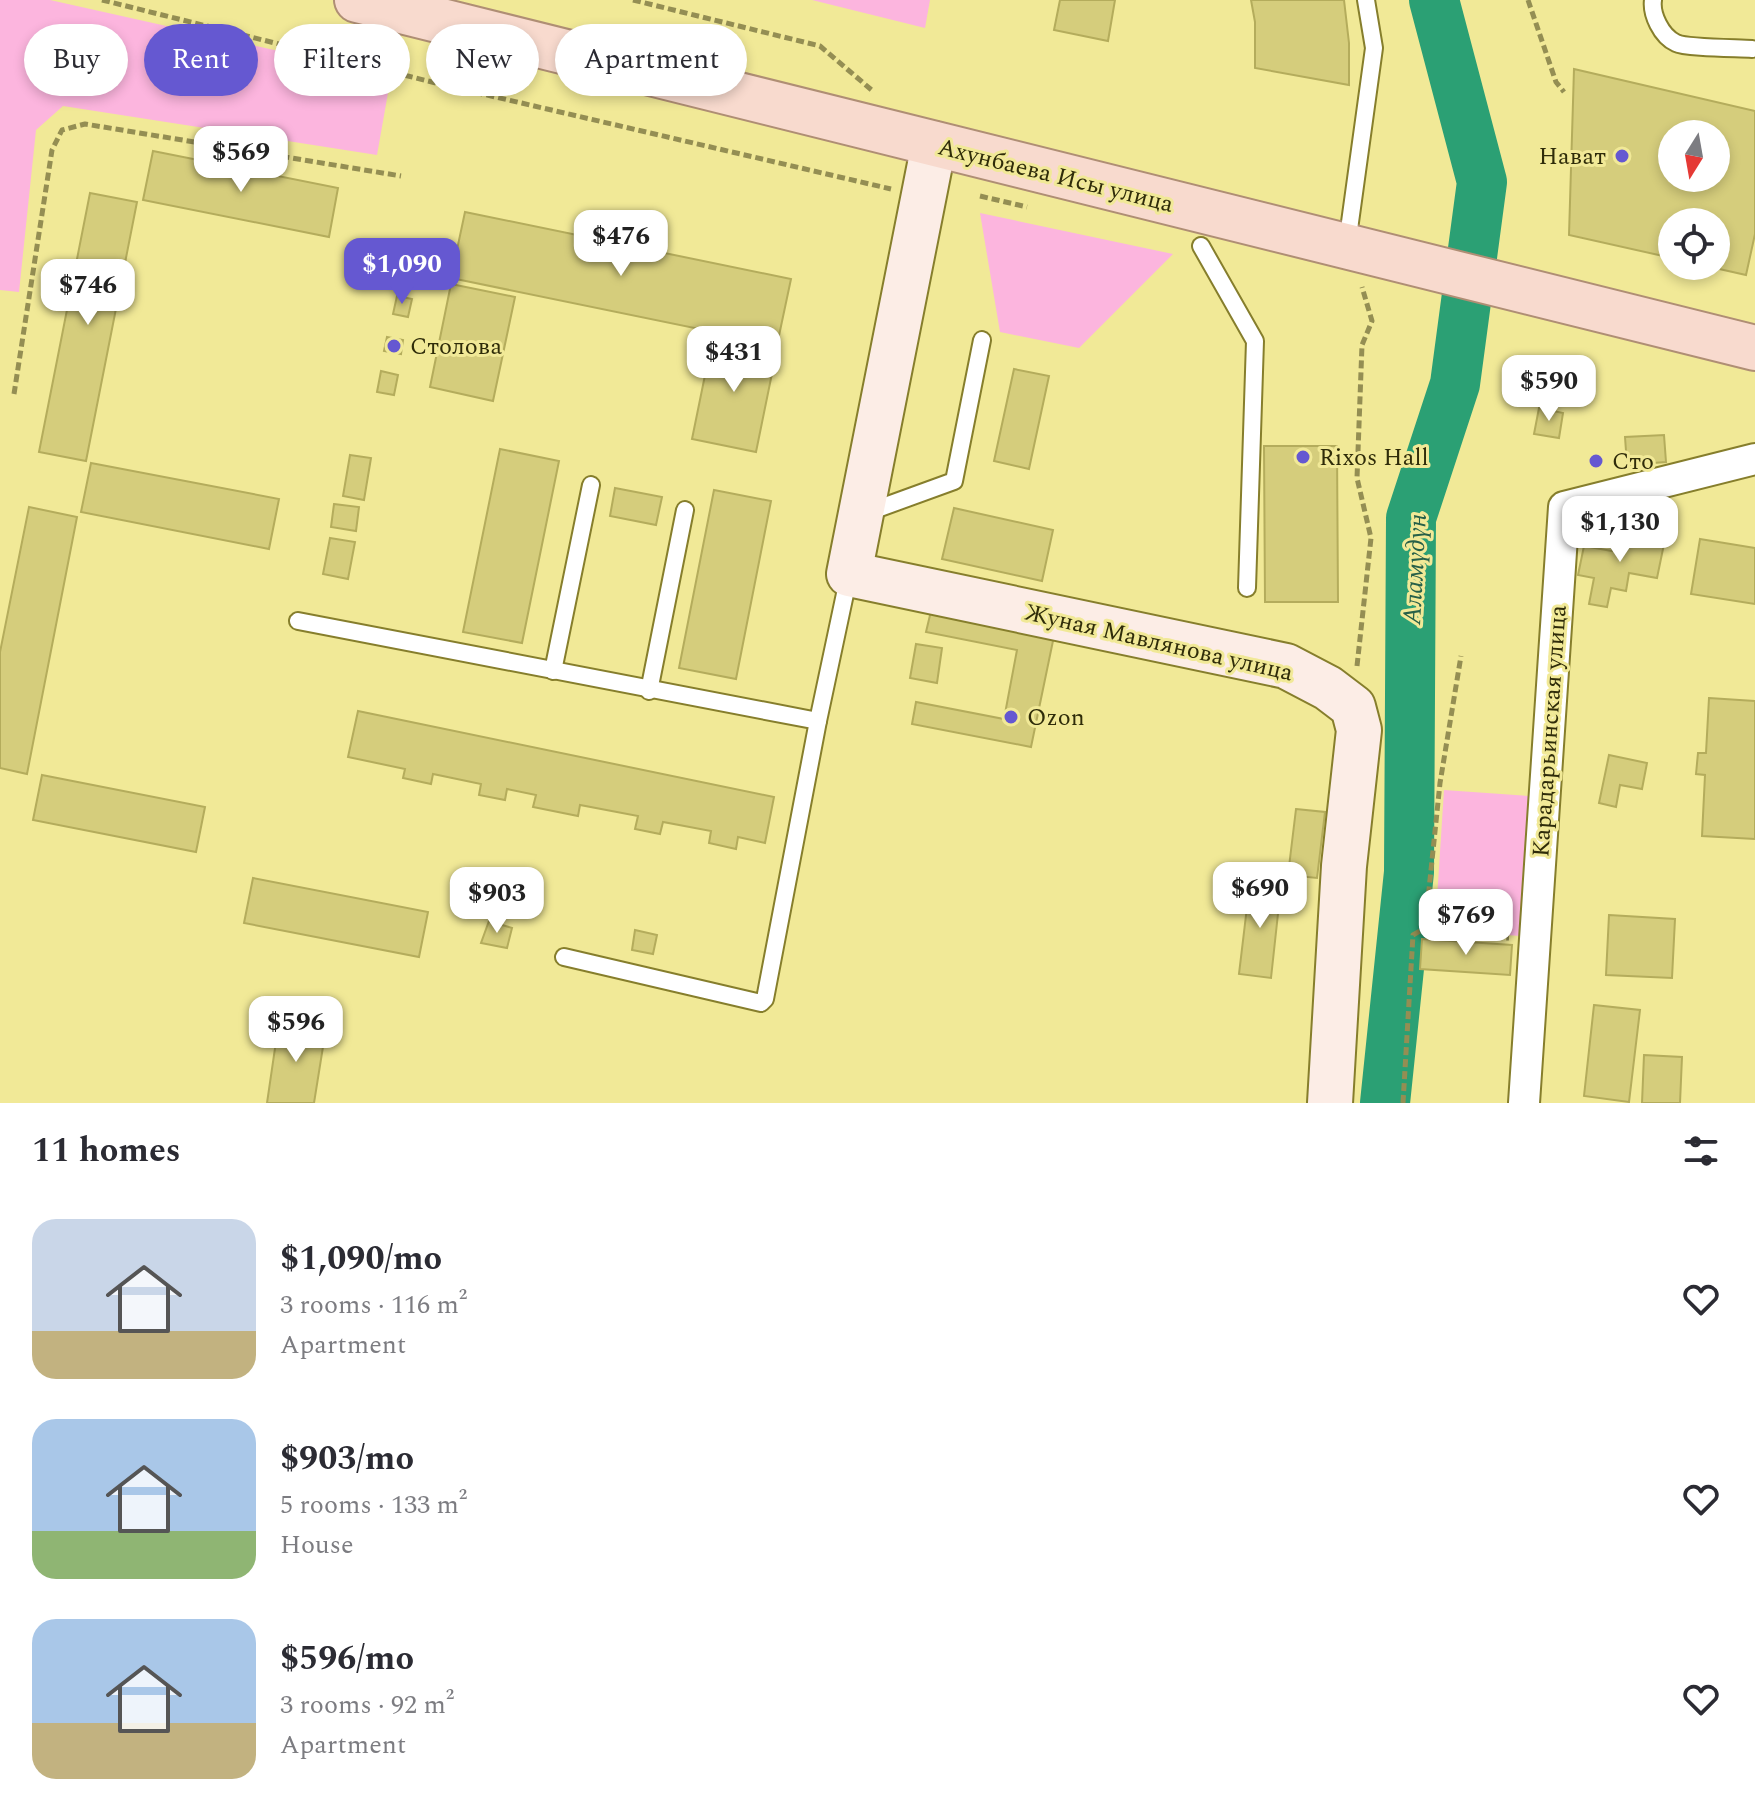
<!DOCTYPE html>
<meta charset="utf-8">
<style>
body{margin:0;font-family:Spectral,serif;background:#f2f2f3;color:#2b2b33;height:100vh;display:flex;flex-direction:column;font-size:30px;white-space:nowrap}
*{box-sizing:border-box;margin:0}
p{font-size:26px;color:#7c7c81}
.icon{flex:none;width:44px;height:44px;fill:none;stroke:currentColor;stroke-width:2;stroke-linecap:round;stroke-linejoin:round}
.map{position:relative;height:1103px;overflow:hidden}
.side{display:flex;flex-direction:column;background:#fff;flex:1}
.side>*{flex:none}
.guide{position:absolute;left:24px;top:24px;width:800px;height:72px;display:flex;gap:16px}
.needle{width:52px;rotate:191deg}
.controls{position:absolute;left:1658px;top:120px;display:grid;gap:16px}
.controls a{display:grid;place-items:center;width:72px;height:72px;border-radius:50%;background:#fff;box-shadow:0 4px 12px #0003;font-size:40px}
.price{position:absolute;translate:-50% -68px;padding:0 18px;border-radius:16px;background:#fff;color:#222;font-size:26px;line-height:52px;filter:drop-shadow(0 2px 4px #0008)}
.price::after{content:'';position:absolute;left:50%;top:48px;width:24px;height:18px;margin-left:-12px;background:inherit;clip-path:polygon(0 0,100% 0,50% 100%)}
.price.active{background:#6558d1;color:#fff}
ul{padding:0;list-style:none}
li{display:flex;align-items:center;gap:24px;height:200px;padding:0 32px}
li span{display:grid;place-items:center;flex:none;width:224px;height:160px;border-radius:24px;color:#555}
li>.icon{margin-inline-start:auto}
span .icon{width:96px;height:96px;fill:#fffc;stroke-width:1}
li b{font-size:34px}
h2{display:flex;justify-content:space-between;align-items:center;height:96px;padding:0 32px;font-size:34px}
.chip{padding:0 28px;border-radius:36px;background:#fff;box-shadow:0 4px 12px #0003;font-size:28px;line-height:72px}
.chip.active{background:#6558d1;color:#fff}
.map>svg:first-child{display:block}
.green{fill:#fcb5de}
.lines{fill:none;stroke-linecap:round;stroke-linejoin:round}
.river{stroke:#2ba074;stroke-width:50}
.building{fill:#d5cd7c;stroke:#b4ac5c;stroke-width:2;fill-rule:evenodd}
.lane-casing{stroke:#867e2c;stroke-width:20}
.street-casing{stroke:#867e2c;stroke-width:34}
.secondary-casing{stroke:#867e2c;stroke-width:48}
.primary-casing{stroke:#af8e74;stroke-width:48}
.path{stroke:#948e53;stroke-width:5;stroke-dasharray:8 4;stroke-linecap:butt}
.lane{stroke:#fff;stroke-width:16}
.street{stroke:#fff;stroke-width:30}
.secondary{stroke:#fcede6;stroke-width:44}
.primary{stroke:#f8dace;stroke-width:44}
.poi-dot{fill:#6558d1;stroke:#f1e997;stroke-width:3}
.labels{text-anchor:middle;stroke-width:6;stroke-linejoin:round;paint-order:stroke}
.poi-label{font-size:24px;fill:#2f2c09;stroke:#f1e997;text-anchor:start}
.street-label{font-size:24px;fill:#2f2c09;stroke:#f1e997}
.water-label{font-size:26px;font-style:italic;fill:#266048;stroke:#f1e997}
</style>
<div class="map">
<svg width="1755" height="1103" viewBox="0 0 1755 1103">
<rect width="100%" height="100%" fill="#f1e997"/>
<!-- green -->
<g class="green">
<path d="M0 0H50L391 76 377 155 63 106 36 130 19 292 0 290Z"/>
<path d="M812 0H930L925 28Z"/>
<path d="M980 213 1173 254 1079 348 1000 332Z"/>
<path d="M1444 790 1529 796 1520 936 1435 930Z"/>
</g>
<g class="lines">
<!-- river -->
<path class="river" d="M1385 1103 1409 872 1411 518 1455 384 1482 182 1434 0"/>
</g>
<!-- building -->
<g class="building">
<path d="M1060 0H1115L1108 41 1054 30Z"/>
<path d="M1251 0H1344L1349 43V85L1255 68V22Z"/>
<path d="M1574 69 1755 111V234L1746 275 1706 266H1716V222H1672V258L1569 235ZM1672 134H1716V178H1672Z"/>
<path d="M153 151 338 188 329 237 143 200Z"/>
<path d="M90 193 137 202 86 461 39 452Z"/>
<path d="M465 212 791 279 777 345 451 278Z"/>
<path d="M451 284 515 297 493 401 430 387Z"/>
<path d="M397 296 412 299 408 317 393 314Z"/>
<path d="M713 336 777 349 756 452 692 439Z"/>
<path d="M387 337 403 340 401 354 384 351Z"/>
<path d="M1014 369 1049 376 1029 469 994 461Z"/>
<path d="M381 371 398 375 394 395 377 392Z"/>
<path d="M1539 408 1563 413 1559 438 1534 434Z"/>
<path d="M1664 435 1666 462 1627 465 1625 437Z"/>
<path d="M1264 446H1337L1338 602H1265Z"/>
<path d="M500 449 559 461 522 643 463 632Z"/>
<path d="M350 455 371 458 364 500 343 496Z"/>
<path d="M91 463 279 499 269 549 81 512Z"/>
<path d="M615 488 662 497 656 525 610 516Z"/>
<path d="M714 490 771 501 736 679 679 668Z"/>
<path d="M334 504 359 507 356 531 331 527Z"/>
<path d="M29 507 77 517 27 774 0 768V652Z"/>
<path d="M954 508 1053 530 1042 581 942 559Z"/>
<path d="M1632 525 1643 528 1641 540 1664 544 1657 578 1629 573 1626 591 1611 588 1607 607 1589 604 1594 578 1578 575 1584 546 1612 551 1616 531 1630 533Z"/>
<path d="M330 538 355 542 348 579 323 574Z"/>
<path d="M1700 539 1755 548V604L1691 594Z"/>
<path d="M931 611 1054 636 1031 747 912 724 916 702 1004 719 1017 650 926 632Z"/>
<path d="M916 644 942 648 937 683 910 678Z"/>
<path d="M1709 698 1755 701V839L1702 836 1705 775 1696 774 1698 753H1706Z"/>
<path d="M358 711 774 797 765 843 738 837 736 849 709 843 711 831 663 822 660 834 635 829 638 816 580 805 578 816 533 807 536 795 507 789 505 800 479 795 481 784 433 774 431 784 403 778 405 769 348 757Z"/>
<path d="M1609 755 1647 763 1642 789 1620 785 1616 807 1599 803Z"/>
<path d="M42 775 205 807 196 852 33 820Z"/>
<path d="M1296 809 1325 812 1317 878 1288 875Z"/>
<path d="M253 878 428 912 419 957 244 923Z"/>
<path d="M1250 882 1281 886 1271 978 1239 974Z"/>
<path d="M1609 915 1675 919 1672 978 1606 975Z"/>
<path d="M489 921 512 928 507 948 481 943Z"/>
<path d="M635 930 657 935 653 954 632 950Z"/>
<path d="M1422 939 1512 945 1510 975 1420 969Z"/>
<path d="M1594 1005 1640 1010 1629 1102 1584 1096Z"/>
<path d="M279 1021 326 1028 314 1103H267Z"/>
<path d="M1644 1055 1682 1057 1680 1103H1642Z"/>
</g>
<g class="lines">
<defs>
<g id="lane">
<path d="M1653 0C1651 14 1661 36 1676 43 1686 48 1737 48 1752 49"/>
<path d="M1347 244 1374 48 1366 0"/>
<path d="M1201 246 1255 341 1247 588"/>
<path d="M866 513 954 481 982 340"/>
<path d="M298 621 818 721 849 575"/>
<path d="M553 671 591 485"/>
<path d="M649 691 685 510"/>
<path d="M564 957 761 1003 765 999 818 721"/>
</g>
<path id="street" d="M1524 1103 1564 507 1755 459"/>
<path id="secondary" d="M934 144 849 574 1286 666 1328 688 1353 707 1359 730 1344 866 1330 1103"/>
<path id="primary" d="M357 0 1755 348"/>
</defs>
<!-- lane casing -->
<use href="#lane" class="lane-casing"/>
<!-- street casing -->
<use href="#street" class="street-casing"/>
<!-- secondary casing -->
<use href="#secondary" class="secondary-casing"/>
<!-- primary casing -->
<use href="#primary" class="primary-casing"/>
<!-- path -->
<g class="path">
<path d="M102 0 444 85 891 189"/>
<path d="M633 0 820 46 874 92"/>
<path d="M1528 0 1556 82 1564 92"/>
<path d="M980 196 1027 207"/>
<path d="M14 394 52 150 62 130 85 124 401 176"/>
<path d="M1357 666 1371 538 1357 478 1362 345 1372 321 1362 287"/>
<path d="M1425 928 1433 935 1509 938"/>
<path d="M1403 1103 1413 935 1425 928 1440 783 1461 656"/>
</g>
<!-- lane -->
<use href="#lane" class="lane"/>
<!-- street -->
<use href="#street" class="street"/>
<!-- secondary -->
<use href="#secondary" class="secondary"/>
<!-- primary -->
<use href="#primary" class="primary"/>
</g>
<!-- markers -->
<g class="poi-dot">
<circle cx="1622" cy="156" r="8"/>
<circle cx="394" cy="346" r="8"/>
<circle cx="1303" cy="457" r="8"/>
<circle cx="1596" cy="461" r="8"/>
<circle cx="1011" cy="717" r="8"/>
</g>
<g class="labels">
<!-- poi labels -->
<g class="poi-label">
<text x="1606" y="164" text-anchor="end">Нават</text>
<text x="410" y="354">Столова</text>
<text x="1319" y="465">Rixos Hall</text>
<text x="1612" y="469">Сто</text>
<text x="1027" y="725">Ozon</text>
</g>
<!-- street labels -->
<g class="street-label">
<text transform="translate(1056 175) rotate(14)" y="8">Ахунбаева Исы улица</text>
<text transform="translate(1159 642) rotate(13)" y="8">Жуная Мавлянова улица</text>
<text transform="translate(1549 731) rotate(-86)" y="8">Карадарьинская улица</text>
</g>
<!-- water labels -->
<g class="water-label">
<text transform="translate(1414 569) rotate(-87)" y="9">Аламүдүн</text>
</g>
</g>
</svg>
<div class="controls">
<a><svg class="needle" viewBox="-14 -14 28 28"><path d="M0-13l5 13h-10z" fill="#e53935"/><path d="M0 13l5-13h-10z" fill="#7c7c81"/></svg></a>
<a><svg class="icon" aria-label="locate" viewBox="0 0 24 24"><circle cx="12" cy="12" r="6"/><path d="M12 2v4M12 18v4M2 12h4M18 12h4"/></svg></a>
</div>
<b class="price" style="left:241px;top:194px">$569</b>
<b class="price" style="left:621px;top:278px">$476</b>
<b class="price active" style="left:402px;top:306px">$1,090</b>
<b class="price" style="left:88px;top:327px">$746</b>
<b class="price" style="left:734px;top:394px">$431</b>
<b class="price" style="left:1549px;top:423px">$590</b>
<b class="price" style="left:1620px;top:564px">$1,130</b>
<b class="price" style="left:1260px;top:930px">$690</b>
<b class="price" style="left:497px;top:935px">$903</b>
<b class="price" style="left:1466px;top:957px">$769</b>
<b class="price" style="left:296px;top:1064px">$596</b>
<div class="guide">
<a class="chip">Buy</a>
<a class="chip active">Rent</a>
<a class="chip">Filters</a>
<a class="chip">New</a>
<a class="chip">Apartment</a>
</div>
</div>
<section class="side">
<h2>11 homes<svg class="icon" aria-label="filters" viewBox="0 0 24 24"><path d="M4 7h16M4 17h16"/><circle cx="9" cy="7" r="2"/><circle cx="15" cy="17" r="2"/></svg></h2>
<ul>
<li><span style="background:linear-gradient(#c9d6e8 70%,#c2b280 0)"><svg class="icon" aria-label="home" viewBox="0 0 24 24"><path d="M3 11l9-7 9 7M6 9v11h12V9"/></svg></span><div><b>$1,090/mo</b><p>3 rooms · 116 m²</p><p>Apartment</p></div><svg class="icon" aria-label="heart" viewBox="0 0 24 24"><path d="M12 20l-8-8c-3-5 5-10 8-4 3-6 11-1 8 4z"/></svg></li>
<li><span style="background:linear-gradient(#a9c7e8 70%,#8fb573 0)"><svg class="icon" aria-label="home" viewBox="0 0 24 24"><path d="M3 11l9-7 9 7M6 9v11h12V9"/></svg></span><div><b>$903/mo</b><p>5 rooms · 133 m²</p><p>House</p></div><svg class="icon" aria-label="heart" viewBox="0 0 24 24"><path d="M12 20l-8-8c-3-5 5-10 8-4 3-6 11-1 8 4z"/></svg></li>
<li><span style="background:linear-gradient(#a9c7e8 65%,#c2b280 0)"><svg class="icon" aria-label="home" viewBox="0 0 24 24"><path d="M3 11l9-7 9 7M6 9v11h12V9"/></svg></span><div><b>$596/mo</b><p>3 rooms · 92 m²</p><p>Apartment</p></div><svg class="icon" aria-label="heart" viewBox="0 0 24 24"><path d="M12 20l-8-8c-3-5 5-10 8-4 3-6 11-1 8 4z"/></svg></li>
</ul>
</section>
